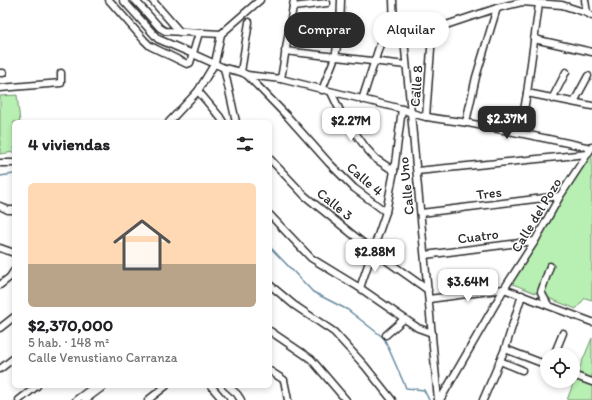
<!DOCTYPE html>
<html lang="es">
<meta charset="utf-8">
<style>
body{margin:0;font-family:Itim,sans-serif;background:#f6f6f6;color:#202124;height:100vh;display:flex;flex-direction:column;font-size:15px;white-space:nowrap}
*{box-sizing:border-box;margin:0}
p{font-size:13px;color:#757577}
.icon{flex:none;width:22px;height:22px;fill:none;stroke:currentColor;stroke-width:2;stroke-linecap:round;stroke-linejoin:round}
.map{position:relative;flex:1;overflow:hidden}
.panel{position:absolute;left:12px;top:120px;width:260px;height:268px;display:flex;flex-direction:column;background:#fff;border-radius:6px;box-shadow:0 2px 6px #0003}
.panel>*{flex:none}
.banner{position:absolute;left:284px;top:12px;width:248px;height:36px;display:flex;gap:8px}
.controls{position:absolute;left:540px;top:348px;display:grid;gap:8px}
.controls a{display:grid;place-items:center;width:40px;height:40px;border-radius:50%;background:#fff;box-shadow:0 2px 6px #0003;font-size:20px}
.price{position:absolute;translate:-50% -34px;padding:0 9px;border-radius:8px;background:#fff;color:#222;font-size:13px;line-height:26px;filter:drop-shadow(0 1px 2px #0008)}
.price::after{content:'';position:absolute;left:50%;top:24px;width:12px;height:9px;margin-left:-6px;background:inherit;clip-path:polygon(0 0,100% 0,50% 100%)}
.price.selected{background:#2b2b2b;color:#fff}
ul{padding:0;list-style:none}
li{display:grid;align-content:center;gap:8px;height:212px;padding:0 16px}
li+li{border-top:1px solid #e0e0e0}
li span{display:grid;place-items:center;height:124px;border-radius:6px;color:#555}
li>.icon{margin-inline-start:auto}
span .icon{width:72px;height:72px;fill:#fffc;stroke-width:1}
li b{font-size:17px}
h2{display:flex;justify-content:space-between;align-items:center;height:48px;padding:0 16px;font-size:17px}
.chip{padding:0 14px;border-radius:18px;background:#fff;box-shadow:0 2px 6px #0003;font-size:14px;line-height:36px}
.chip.selected{background:#2b2b2b;color:#fff}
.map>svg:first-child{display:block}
.green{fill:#b8efb2;stroke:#728d6e}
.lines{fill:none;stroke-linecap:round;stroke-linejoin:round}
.stream{stroke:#65899f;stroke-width:1.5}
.minor-casing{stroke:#2b2b2b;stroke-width:9}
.minor{stroke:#fff;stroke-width:6}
.labels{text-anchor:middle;stroke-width:3;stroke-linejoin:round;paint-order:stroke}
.street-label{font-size:14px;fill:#2b2b2b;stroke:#fff}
</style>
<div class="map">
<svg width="592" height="400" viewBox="0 0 592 400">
<rect width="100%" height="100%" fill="#fff"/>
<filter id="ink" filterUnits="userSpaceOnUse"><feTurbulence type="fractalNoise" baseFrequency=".025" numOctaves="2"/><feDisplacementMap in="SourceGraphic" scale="8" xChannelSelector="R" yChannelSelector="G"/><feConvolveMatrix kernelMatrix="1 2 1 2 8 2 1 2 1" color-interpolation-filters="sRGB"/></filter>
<g filter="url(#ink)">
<!-- green -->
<g class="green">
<path d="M17 95 20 122H14V152L0 154V96Z"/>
<path d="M592 150V300L585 298 576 309 510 283 559 205Z"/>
<path d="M592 338V400H567L576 376Z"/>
</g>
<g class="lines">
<!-- stream -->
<g class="stream">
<path d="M0 176 14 174"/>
<path d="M270 247 313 292 348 310 384 338 406 388 424 390 429 400"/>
</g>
<defs>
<g id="minor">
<path d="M109 0 144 40 150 46 187 64 190 63 199 33"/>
<path d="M123 0 158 39 193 54 224 68 241 72 247 75 281 79 402 109C422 119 446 119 468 123 509 131 550 139 591 148"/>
<path d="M135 0 160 28 165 31 221 34"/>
<path d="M152 0 180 32"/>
<path d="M393 0 394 25"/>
<path d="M585 0 587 13"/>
<path d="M293 7 327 3"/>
<path d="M404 39 438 400"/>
<path d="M534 39 592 52"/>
<path d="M285 51 406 65"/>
<path d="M224 68 236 122"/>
<path d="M241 72 249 22"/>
<path d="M0 73H3"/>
<path d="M247 75 287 116 329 163 354 188 386 212"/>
<path d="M281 79 294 0"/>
<path d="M0 88 61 83V73"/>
<path d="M322 90 335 57 340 31 341 0"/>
<path d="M198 91 220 117 223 122"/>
<path d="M331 92 341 113 366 148 376 159 394 171"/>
<path d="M527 93 592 106"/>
<path d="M552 99 566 72"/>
<path d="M362 100 383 35"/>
<path d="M574 102 588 76"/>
<path d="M426 117 432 35 434 29 497 8 522 2 562 5 587 13 592 16"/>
<path d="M169 122 198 91 215 63 221 34 260 0"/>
<path d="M466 122 476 77 497 8"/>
<path d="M520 133 527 93 539 4"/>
<path d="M270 159 305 196 373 251 428 290"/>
<path d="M0 163H14"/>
<path d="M417 171 587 154"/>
<path d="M0 206 8 210H14"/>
<path d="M421 213 560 196"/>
<path d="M270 215 311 258 360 288 418 328 432 333"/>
<path d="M0 248 14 253"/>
<path d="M425 255 535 241"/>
<path d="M0 285 10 277 14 271"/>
<path d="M270 285 294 305 334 332 365 366 392 400"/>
<path d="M360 288 386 212 394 171 402 109"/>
<path d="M429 299 504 289 592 322"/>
<path d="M548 305 541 292 550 266"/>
<path d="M0 328 14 317"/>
<path d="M270 331 311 359 346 400"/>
<path d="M386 335 404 319"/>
<path d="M505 349 547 365"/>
<path d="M554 355 563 333"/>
<path d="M500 361 522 370"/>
<path d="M0 369 14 358"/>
<path d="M270 371 284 380 288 400"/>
<path d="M573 375 592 382"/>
<path d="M211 386 223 400"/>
<path d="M228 386 237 394 241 400"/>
<path d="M19 400 37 386"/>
<path d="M76 400 95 386"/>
<path d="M85 400 104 386"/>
<path d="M148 400 166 386"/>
<path d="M440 400 504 289 535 241 560 196 592 147"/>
<path d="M483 400 505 349 522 295"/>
</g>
</defs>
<!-- minor casing -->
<use href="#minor" class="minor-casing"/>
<!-- minor -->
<use href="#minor" class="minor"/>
</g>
</g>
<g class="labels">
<!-- street labels -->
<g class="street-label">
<text transform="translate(416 86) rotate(-86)" y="5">Calle 8</text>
<text transform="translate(365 179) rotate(41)" y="5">Calle 4</text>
<text transform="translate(406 186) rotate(-96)" y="5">Calle Uno</text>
<text transform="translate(489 193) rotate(-7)" y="5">Tres</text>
<text transform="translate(335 204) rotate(39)" y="5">Calle 3</text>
<text transform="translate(536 215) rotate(-59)" y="5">Calle del Pozo</text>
<text transform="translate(478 236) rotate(-7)" y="5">Cuatro</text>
</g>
</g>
</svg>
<div class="controls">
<a><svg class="icon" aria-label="locate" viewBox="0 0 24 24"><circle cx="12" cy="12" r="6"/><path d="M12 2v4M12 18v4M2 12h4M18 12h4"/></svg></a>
</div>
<b class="price selected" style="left:507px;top:140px">$2.37M</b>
<b class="price" style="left:351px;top:142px">$2.27M</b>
<b class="price" style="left:375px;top:273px">$2.88M</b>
<b class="price" style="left:468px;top:303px">$3.64M</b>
<div class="banner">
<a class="chip selected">Comprar</a>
<a class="chip">Alquilar</a>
</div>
<section class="panel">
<h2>4 viviendas<svg class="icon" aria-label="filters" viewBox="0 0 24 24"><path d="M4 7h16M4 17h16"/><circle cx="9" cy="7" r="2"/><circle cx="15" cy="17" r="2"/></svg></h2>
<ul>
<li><span style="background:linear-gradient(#ffd9b3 65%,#b9a48a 0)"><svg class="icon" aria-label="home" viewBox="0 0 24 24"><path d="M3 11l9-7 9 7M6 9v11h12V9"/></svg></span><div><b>$2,370,000</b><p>5 hab. · 148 m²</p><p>Calle Venustiano Carranza</p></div></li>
</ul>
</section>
</div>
